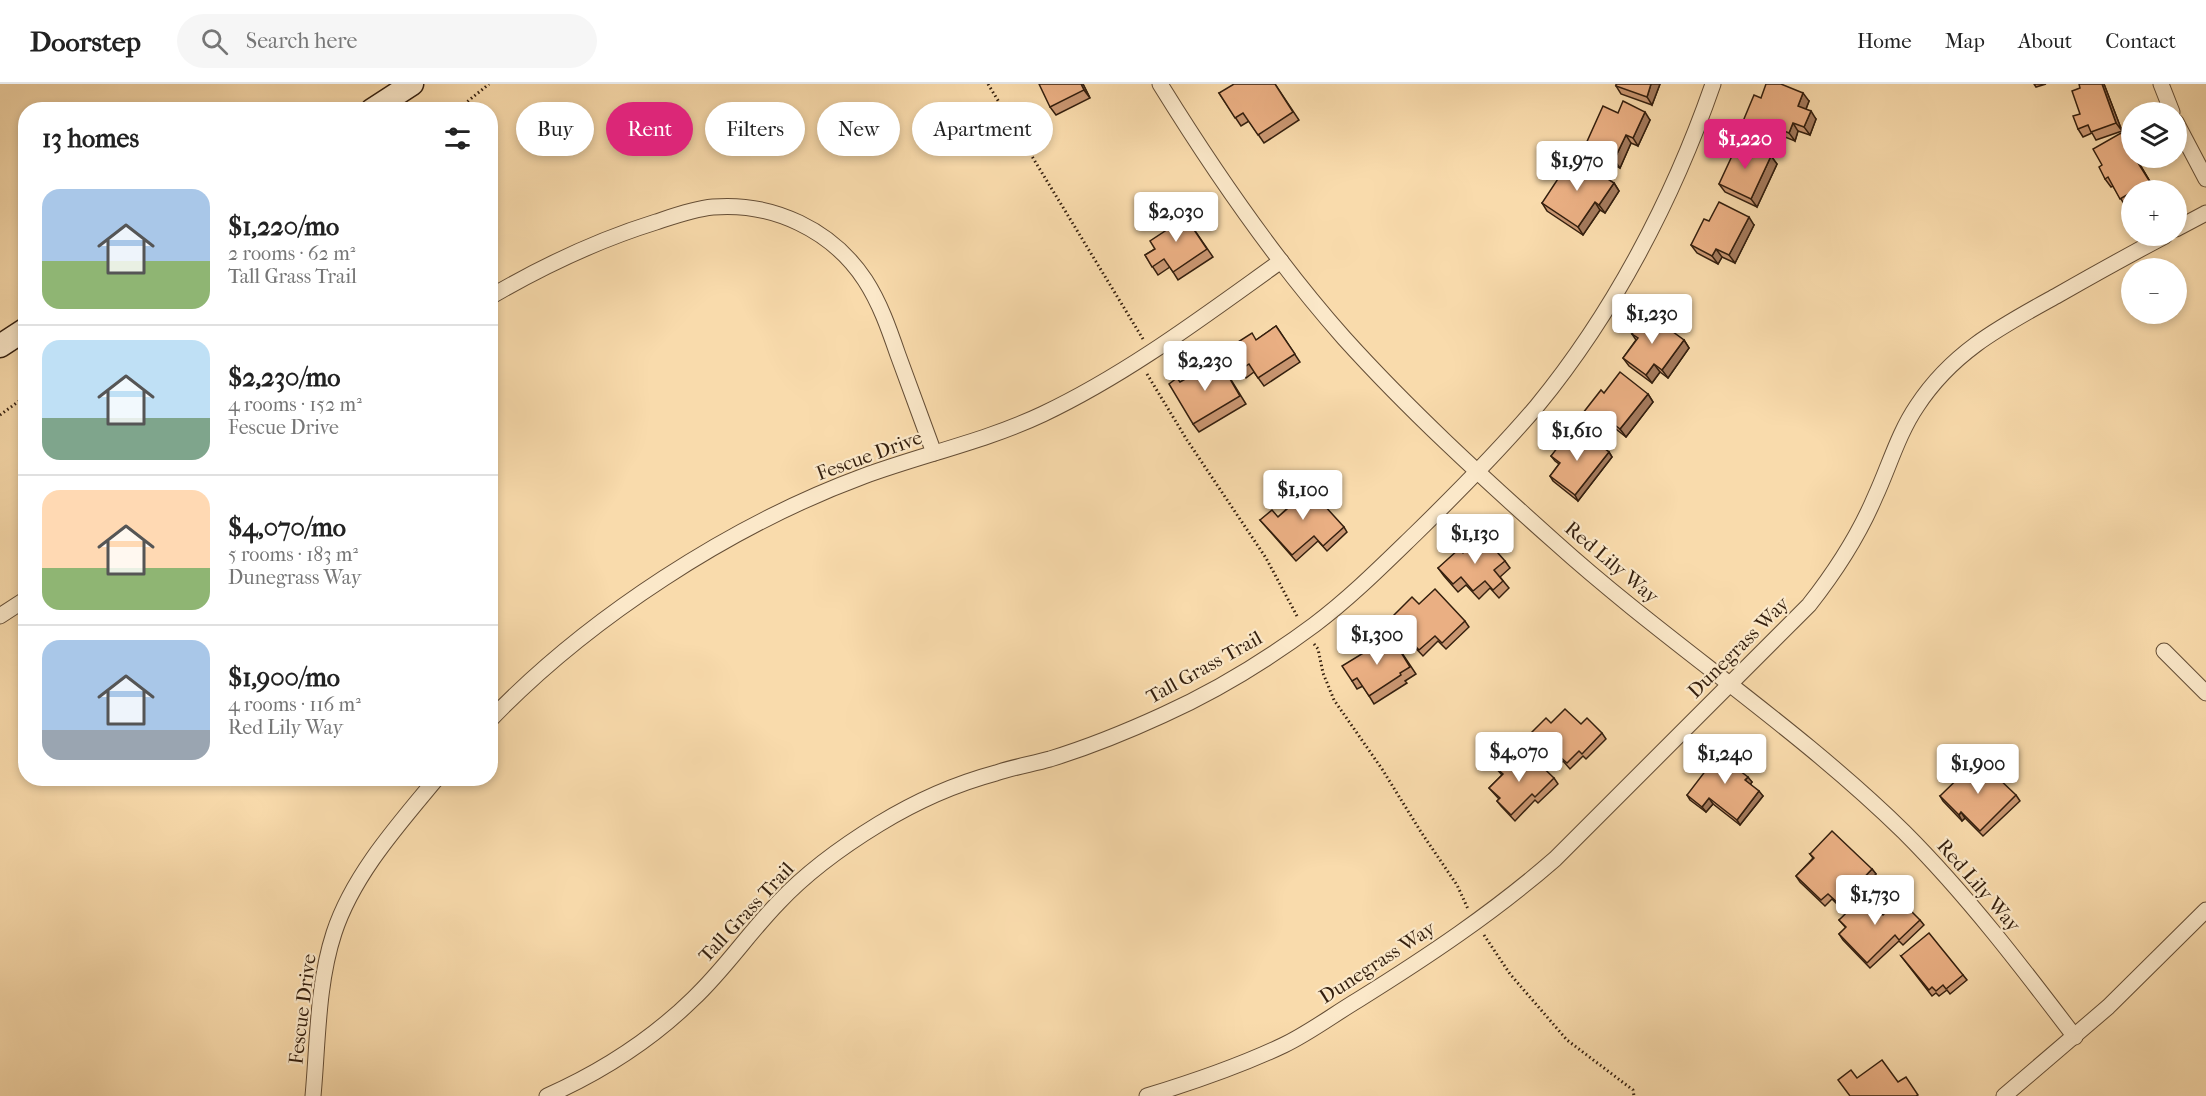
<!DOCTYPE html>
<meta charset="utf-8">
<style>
body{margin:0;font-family:"IM FELL French Canon",serif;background:#f6f6f6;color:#222;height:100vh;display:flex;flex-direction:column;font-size:22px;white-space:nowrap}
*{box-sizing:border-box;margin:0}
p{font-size:20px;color:#767676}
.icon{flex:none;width:33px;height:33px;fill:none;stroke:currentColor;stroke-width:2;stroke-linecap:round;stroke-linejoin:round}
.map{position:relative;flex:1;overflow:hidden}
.sheet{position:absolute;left:18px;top:18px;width:480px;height:684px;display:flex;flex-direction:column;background:#fff;border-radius:24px;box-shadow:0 3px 9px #0003}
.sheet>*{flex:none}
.banner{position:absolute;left:516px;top:18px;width:570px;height:54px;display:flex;gap:12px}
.tools{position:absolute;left:2121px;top:18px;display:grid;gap:12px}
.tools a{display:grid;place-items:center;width:66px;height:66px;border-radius:50%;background:#fff;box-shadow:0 3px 9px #0003;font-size:30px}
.price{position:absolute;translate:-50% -51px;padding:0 14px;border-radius:6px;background:#fff;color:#222;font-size:20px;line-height:39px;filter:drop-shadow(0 2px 3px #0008)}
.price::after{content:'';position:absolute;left:50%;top:36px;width:18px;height:14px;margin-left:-9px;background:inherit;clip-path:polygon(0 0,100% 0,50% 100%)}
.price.on{background:#db2777;color:#fff}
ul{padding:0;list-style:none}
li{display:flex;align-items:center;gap:18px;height:150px;padding:0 24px}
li+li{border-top:2px solid #e0e0e0}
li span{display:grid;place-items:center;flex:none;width:168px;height:120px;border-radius:18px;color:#555}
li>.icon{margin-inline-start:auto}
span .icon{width:72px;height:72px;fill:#fffc;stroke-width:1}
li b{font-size:26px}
h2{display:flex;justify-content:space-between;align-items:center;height:72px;padding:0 24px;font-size:26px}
.chip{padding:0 21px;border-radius:27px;background:#fff;box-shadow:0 3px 9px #0003;font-size:21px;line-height:54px}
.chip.on{background:#db2777;color:#fff}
header{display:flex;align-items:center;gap:36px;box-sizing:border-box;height:84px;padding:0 30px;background:#fff;border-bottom:2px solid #e0e0e0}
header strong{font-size:28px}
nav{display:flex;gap:33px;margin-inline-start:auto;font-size:21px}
.search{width:420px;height:54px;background:#f6f6f6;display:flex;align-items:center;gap:15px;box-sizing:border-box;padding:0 21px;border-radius:33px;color:#767676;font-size:22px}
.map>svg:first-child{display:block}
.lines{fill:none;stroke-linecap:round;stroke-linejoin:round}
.street-casing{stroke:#654e36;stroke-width:17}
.secondary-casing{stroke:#341f0e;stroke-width:25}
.path{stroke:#341f0e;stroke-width:3;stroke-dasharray:1.5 3;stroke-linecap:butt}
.street{stroke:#fbe8c9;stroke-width:15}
.secondary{stroke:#fbe8c9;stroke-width:22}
.wall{fill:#c99671;stroke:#341f0e;stroke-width:1.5}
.shaded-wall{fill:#a47a5c;stroke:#341f0e;stroke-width:1.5}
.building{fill:#eaaf83;stroke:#341f0e;stroke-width:1.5}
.labels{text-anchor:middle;stroke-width:4.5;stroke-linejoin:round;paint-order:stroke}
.street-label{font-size:20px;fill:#341f0e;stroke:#fbe8c9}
</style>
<header>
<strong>Doorstep</strong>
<div class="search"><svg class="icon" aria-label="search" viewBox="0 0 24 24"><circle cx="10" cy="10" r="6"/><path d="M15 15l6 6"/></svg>Search here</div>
<nav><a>Home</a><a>Map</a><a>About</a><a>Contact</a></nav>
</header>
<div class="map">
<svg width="2206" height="1012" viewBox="0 0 2206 1012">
<rect width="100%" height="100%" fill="#f9dbac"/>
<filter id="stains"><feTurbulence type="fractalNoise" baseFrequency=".00333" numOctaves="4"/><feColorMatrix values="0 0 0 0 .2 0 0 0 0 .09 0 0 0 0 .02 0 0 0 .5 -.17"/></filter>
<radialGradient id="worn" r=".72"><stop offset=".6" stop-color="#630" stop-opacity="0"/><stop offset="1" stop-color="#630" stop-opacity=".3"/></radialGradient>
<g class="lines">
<defs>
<g id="street">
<path d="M1160 0C1215 89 1274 175 1344 254 1409 326 1482 393 1555 458 1667 559 1796 642 1904 748 1967 811 2021 882 2075 953"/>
<path d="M2161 0 2172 28"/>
<path d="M2176 38 2206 95"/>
<path d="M2176 145 2206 129"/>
<path d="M490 213C543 182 598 156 656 138 674 132 693 125 713 123 773 118 832 146 865 196 880 219 889 245 898 271 910 304 922 336 934 369"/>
<path d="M0 532 26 515"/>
<path d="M2164 567 2206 609"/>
<path d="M490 636C588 534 731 441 864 392 924 370 986 357 1043 330 1129 289 1204 232 1281 177"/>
<path d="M313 1012C318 959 317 901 334 849 353 791 398 741 437 694"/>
<path d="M547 1012C601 988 650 957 693 915 724 886 748 850 778 819 807 788 843 762 879 740 915 718 955 700 996 689 1014 683 1032 680 1050 675 1089 663 1126 648 1163 631 1216 607 1267 576 1314 541 1350 514 1383 481 1415 450 1457 409 1499 367 1537 322 1614 228 1673 115 1713 0"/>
<path d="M1147 1012C1193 998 1240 982 1284 961 1309 949 1333 931 1358 916 1427 873 1493 829 1555 775L1809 521C1835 488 1858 453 1875 413 1889 383 1898 350 1917 322 1953 267 2002 242 2058 211 2093 191 2129 171 2165 152"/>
<path d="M2004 1012 2108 923 2206 826"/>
</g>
<g id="secondary">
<path d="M372 26 412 0"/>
<path d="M0 262 26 245"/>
</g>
</defs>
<!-- street casing -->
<use href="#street" class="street-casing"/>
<!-- secondary casing -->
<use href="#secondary" class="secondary-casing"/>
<!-- path -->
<g class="path">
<path d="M988 0 1143 255"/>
<path d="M457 26 489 0"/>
<path d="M1147 290 1187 356 1266 474 1298 534"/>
<path d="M0 331 26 312"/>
<path d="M1314 560 1318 565 1323 589 1334 616 1382 685 1421 748 1457 801 1468 825"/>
<path d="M1484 851 1510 890 1567 956 1633 1006 1634 1012"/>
</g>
<!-- street -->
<use href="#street" class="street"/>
<!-- secondary -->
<use href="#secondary" class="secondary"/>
</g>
<!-- wall -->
<g class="wall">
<path d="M1083 0 1090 14 1056 31 1050 23Z"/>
<path d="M1275 0 1299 36 1264 59 1249 37 1241 42 1219 9Z"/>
<path d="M1660 0 1652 21 1621 10 1616 2Z"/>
<path d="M2034 0H2046L2036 3Z"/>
<path d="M2104 0 2122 47 2096 56 2092 49 2083 53 2078 45Z"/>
<path d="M1761 14 1809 17 1806 25 1816 35 1810 51 1798 47 1795 57 1775 49 1771 60 1747 50 1741 42Z"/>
<path d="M1618 29 1650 36 1638 62 1631 59 1620 84 1590 70 1585 62Z"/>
<path d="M2126 57 2132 74H2136L2155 106H2132V120L2126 123 2113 102 2111 103 2105 95 2102 81Z"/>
<path d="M1771 72 1777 80 1757 123 1725 108 1719 100Z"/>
<path d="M1614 99 1619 107 1605 129 1600 126 1583 151 1547 127 1542 119Z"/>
<path d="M1180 125 1213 173 1178 196 1170 183 1158 191 1145 171 1155 165Z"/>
<path d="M1709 137 1754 141 1735 179 1722 173 1718 180 1697 169 1691 161Z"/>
<path d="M1276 242 1300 278 1264 302 1254 288 1246 294 1227 265 1256 256Z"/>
<path d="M1632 250 1684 256 1689 264 1668 294 1660 288 1652 299 1629 282 1623 274 1636 256Z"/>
<path d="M1220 278 1246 320 1199 348 1193 340 1198 292Z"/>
<path d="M1604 309 1648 310 1653 318 1626 353 1612 342 1606 351 1588 337 1583 329Z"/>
<path d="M1581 358 1609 368 1612 373 1578 417 1553 397 1550 392 1559 380 1555 377 1551 372 1570 360Z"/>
<path d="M1289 411 1344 443 1347 448 1327 467 1318 457 1296 477 1260 436 1278 433 1294 418Z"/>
<path d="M1463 469 1505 477 1510 484 1500 493 1509 504 1499 514 1490 504 1479 515 1466 501 1458 508 1444 492 1438 484Z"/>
<path d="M1419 520 1465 537 1469 543 1446 565 1438 557 1423 572 1393 540 1390 535Z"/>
<path d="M1396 560 1416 590 1405 597 1407 599 1374 620 1363 602 1357 605 1352 597Z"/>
<path d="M1551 639 1581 640 1602 649 1606 655 1586 675 1583 672 1570 685 1563 677 1557 683 1532 658 1528 652Z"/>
<path d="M1747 679 1740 687 1752 698 1750 700 1763 712 1740 741 1713 720 1706 728 1690 716 1687 711Z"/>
<path d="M1494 682 1554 694 1558 700 1538 719 1535 716 1515 737 1501 722 1497 717 1499 715 1489 704 1502 691Z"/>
<path d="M2016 711 2020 717 1983 752 1965 734 1962 737 1943 717 1940 712Z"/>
<path d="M1810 770 1872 785 1876 790 1843 826 1832 815 1825 822 1800 798 1796 792 1813 774Z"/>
<path d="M1879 815 1883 820 1878 825 1883 831 1920 836 1924 841 1903 861 1899 857 1870 884 1843 856 1839 850 1846 844 1839 836Z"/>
<path d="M1901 872 1963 891 1967 896 1950 910 1947 906 1939 912 1936 909 1932 912Z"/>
</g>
<!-- shaded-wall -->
<g class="shaded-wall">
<path d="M1081 0H1083L1090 14 1084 6Z"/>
<path d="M1651 0H1660L1652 21 1647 13Z"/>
<path d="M2102 0H2104L2122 47 2116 39Z"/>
<path d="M1803 9 1809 17 1804 30 1798 22Z"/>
<path d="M1811 27 1816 35 1810 51 1804 43Z"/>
<path d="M1645 28 1650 36 1638 62 1633 54Z"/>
<path d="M1793 39 1798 47 1795 57 1789 49Z"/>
<path d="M1769 41 1775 49 1771 60 1765 52Z"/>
<path d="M1626 51 1631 59 1620 84 1614 76Z"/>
<path d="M1771 72 1777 80 1757 123 1751 115Z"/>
<path d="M2135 74H2136L2155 106Z"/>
<path d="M1614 99 1619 107 1605 129 1599 121Z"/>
<path d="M1595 118 1600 126 1583 151 1578 143Z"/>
<path d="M1749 133 1754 141 1735 179 1729 171Z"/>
<path d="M1716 165 1722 173 1718 180 1712 172Z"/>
<path d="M1684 256 1689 264 1668 294 1662 286Z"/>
<path d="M1654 280 1660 288 1652 299 1646 291Z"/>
<path d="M1648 310 1653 318 1626 353 1620 345Z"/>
<path d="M1606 334 1612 342 1606 351 1600 343Z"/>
<path d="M1609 368 1612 373 1578 417 1575 411Z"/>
<path d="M1743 673 1747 679 1739 689 1735 683Z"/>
<path d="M1748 693 1752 698 1749 702 1745 696Z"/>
<path d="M1759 707 1763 712 1740 741 1737 736Z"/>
<path d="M1709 714 1713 720 1706 728 1702 723Z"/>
<path d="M1961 728 1965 734 1962 737 1959 731Z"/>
<path d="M1872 785 1876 790 1843 826 1839 820Z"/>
</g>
<!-- building -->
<g class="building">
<path d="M1039 0H1081L1084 6 1050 23Z"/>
<path d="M1234 0H1275L1293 28 1258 51 1243 29 1235 34 1219 9Z"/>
<path d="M1616 0H1651L1647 13 1616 2Z"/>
<path d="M1766 0H1781L1803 9 1798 22 1811 27 1804 43 1793 39 1789 49 1769 41 1765 52 1741 42 1754 11 1761 14Z"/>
<path d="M2079 0H2102L2116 39 2091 48 2088 41 2078 45 2073 32 2080 30 2072 7 2080 4Z"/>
<path d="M1623 17 1645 28 1633 54 1626 51 1614 76 1585 62 1603 22 1618 29Z"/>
<path d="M2121 49 2132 67V74H2135L2150 98 2135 106H2132V108L2120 115 2108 93 2105 95 2099 83 2102 81 2093 65Z"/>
<path d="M1739 57 1771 72 1751 115 1719 100Z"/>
<path d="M1573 72 1614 99 1599 121 1595 118 1578 143 1542 119Z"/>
<path d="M1719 118 1749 133 1729 171 1716 165 1712 172 1691 161 1704 135 1709 137Z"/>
<path d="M1180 125 1207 165 1173 188 1164 175 1152 183 1145 171 1155 165 1150 157 1168 145 1162 137Z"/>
<path d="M1647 229 1684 256 1662 286 1654 280 1646 291 1623 274 1638 254 1632 250Z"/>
<path d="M1276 242 1295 270 1258 294 1249 280 1240 286 1227 265 1252 249 1256 256Z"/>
<path d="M1220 278 1240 312 1193 340 1169 300 1177 294 1180 298 1196 289 1198 292Z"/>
<path d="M1620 288 1648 310 1620 345 1606 334 1600 343 1583 329 1601 306 1604 309Z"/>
<path d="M1586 350 1609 368 1575 411 1550 392 1560 379 1551 372 1564 355 1570 360 1575 353 1581 358Z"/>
<path d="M1303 398 1344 443 1323 462 1314 452 1292 471 1260 436 1272 426 1278 433 1295 418 1289 411Z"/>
<path d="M1482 451 1505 477 1494 486 1503 497 1493 506 1485 497 1473 507 1461 493 1453 500 1438 484 1459 465 1463 469Z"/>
<path d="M1435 505 1465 537 1442 559 1435 552 1419 566 1390 535 1412 513 1419 520Z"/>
<path d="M1391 552 1410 583 1400 589 1401 591 1369 612 1357 594 1352 597 1342 582Z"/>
<path d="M1565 625 1581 640 1587 634 1602 649 1582 670 1579 667 1567 679 1559 672 1553 677 1528 652 1546 634 1551 639Z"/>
<path d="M1726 660 1743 673 1735 683 1748 693 1745 696 1759 707 1737 736 1709 714 1702 723 1687 711Z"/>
<path d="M1531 672 1554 694 1535 713 1532 710 1511 731 1497 717 1500 714 1489 704 1503 690 1494 682 1503 673 1517 686Z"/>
<path d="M1978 675 2016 711 1980 747 1961 728 1959 731 1940 712Z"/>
<path d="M1832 747 1872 785 1839 820 1828 810 1821 816 1796 792 1814 774 1810 770Z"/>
<path d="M1870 806 1879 815 1873 821 1883 831 1899 815 1920 836 1899 856 1895 851 1867 879 1839 850 1846 843 1839 836Z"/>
<path d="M1929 849 1963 891 1946 905 1943 901 1936 907 1932 903 1929 906 1901 872Z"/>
<path d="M1882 976 1898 998 1906 993 1918 1011 1916 1012H1850L1838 996 1851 986 1857 994Z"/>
</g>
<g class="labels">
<!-- street labels -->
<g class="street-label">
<text transform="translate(869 371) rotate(-20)" y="7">Fescue Drive</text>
<text transform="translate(1612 478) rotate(40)" y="7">Red Lily Way</text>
<text transform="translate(1738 563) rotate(-45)" y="7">Dunegrass Way</text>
<text transform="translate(1204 583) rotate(-29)" y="7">Tall Grass Trail</text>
<text transform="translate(1979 801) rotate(49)" y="7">Red Lily Way</text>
<text transform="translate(746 828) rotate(-47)" y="7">Tall Grass Trail</text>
<text transform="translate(1377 878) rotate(-33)" y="7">Dunegrass Way</text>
<text transform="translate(302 925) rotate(-83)" y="7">Fescue Drive</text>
</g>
</g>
<rect width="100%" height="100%" filter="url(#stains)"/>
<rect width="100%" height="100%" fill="url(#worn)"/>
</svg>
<div class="tools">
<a><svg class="icon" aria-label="layers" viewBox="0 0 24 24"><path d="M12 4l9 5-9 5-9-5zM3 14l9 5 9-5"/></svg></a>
<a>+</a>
<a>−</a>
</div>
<b class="price on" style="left:1745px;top:86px">$1,220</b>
<b class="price" style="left:1577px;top:108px">$1,970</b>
<b class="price" style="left:1176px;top:159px">$2,030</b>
<b class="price" style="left:1652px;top:261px">$1,230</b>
<b class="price" style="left:1205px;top:308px">$2,230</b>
<b class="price" style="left:1577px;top:378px">$1,610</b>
<b class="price" style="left:1303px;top:437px">$1,100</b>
<b class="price" style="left:1475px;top:481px">$1,130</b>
<b class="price" style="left:1377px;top:582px">$1,300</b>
<b class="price" style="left:1519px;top:699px">$4,070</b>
<b class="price" style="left:1725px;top:701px">$1,240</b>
<b class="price" style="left:1978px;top:711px">$1,900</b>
<b class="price" style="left:1875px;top:842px">$1,730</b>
<div class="banner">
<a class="chip">Buy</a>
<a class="chip on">Rent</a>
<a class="chip">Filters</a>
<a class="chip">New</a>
<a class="chip">Apartment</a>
</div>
<section class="sheet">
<h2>13 homes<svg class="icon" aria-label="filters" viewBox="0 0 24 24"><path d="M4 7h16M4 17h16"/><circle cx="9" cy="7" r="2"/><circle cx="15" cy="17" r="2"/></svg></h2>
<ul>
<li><span style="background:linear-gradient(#a9c7e8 60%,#8fb573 0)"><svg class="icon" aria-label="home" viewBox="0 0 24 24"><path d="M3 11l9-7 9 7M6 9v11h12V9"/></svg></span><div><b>$1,220/mo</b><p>2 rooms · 62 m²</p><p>Tall Grass Trail</p></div></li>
<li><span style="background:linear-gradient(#bfe0f5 65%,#7fa58c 0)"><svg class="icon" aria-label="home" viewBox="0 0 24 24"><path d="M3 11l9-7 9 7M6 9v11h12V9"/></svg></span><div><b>$2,230/mo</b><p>4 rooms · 152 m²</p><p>Fescue Drive</p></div></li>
<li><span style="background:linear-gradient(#ffd9b3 65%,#8fb573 0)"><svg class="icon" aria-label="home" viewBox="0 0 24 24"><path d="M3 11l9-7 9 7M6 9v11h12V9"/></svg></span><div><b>$4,070/mo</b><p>5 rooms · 183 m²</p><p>Dunegrass Way</p></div></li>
<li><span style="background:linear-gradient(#a9c7e8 75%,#9aa5b1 0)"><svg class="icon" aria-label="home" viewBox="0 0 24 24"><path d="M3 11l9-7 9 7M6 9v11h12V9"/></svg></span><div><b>$1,900/mo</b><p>4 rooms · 116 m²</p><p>Red Lily Way</p></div></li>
</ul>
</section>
</div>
